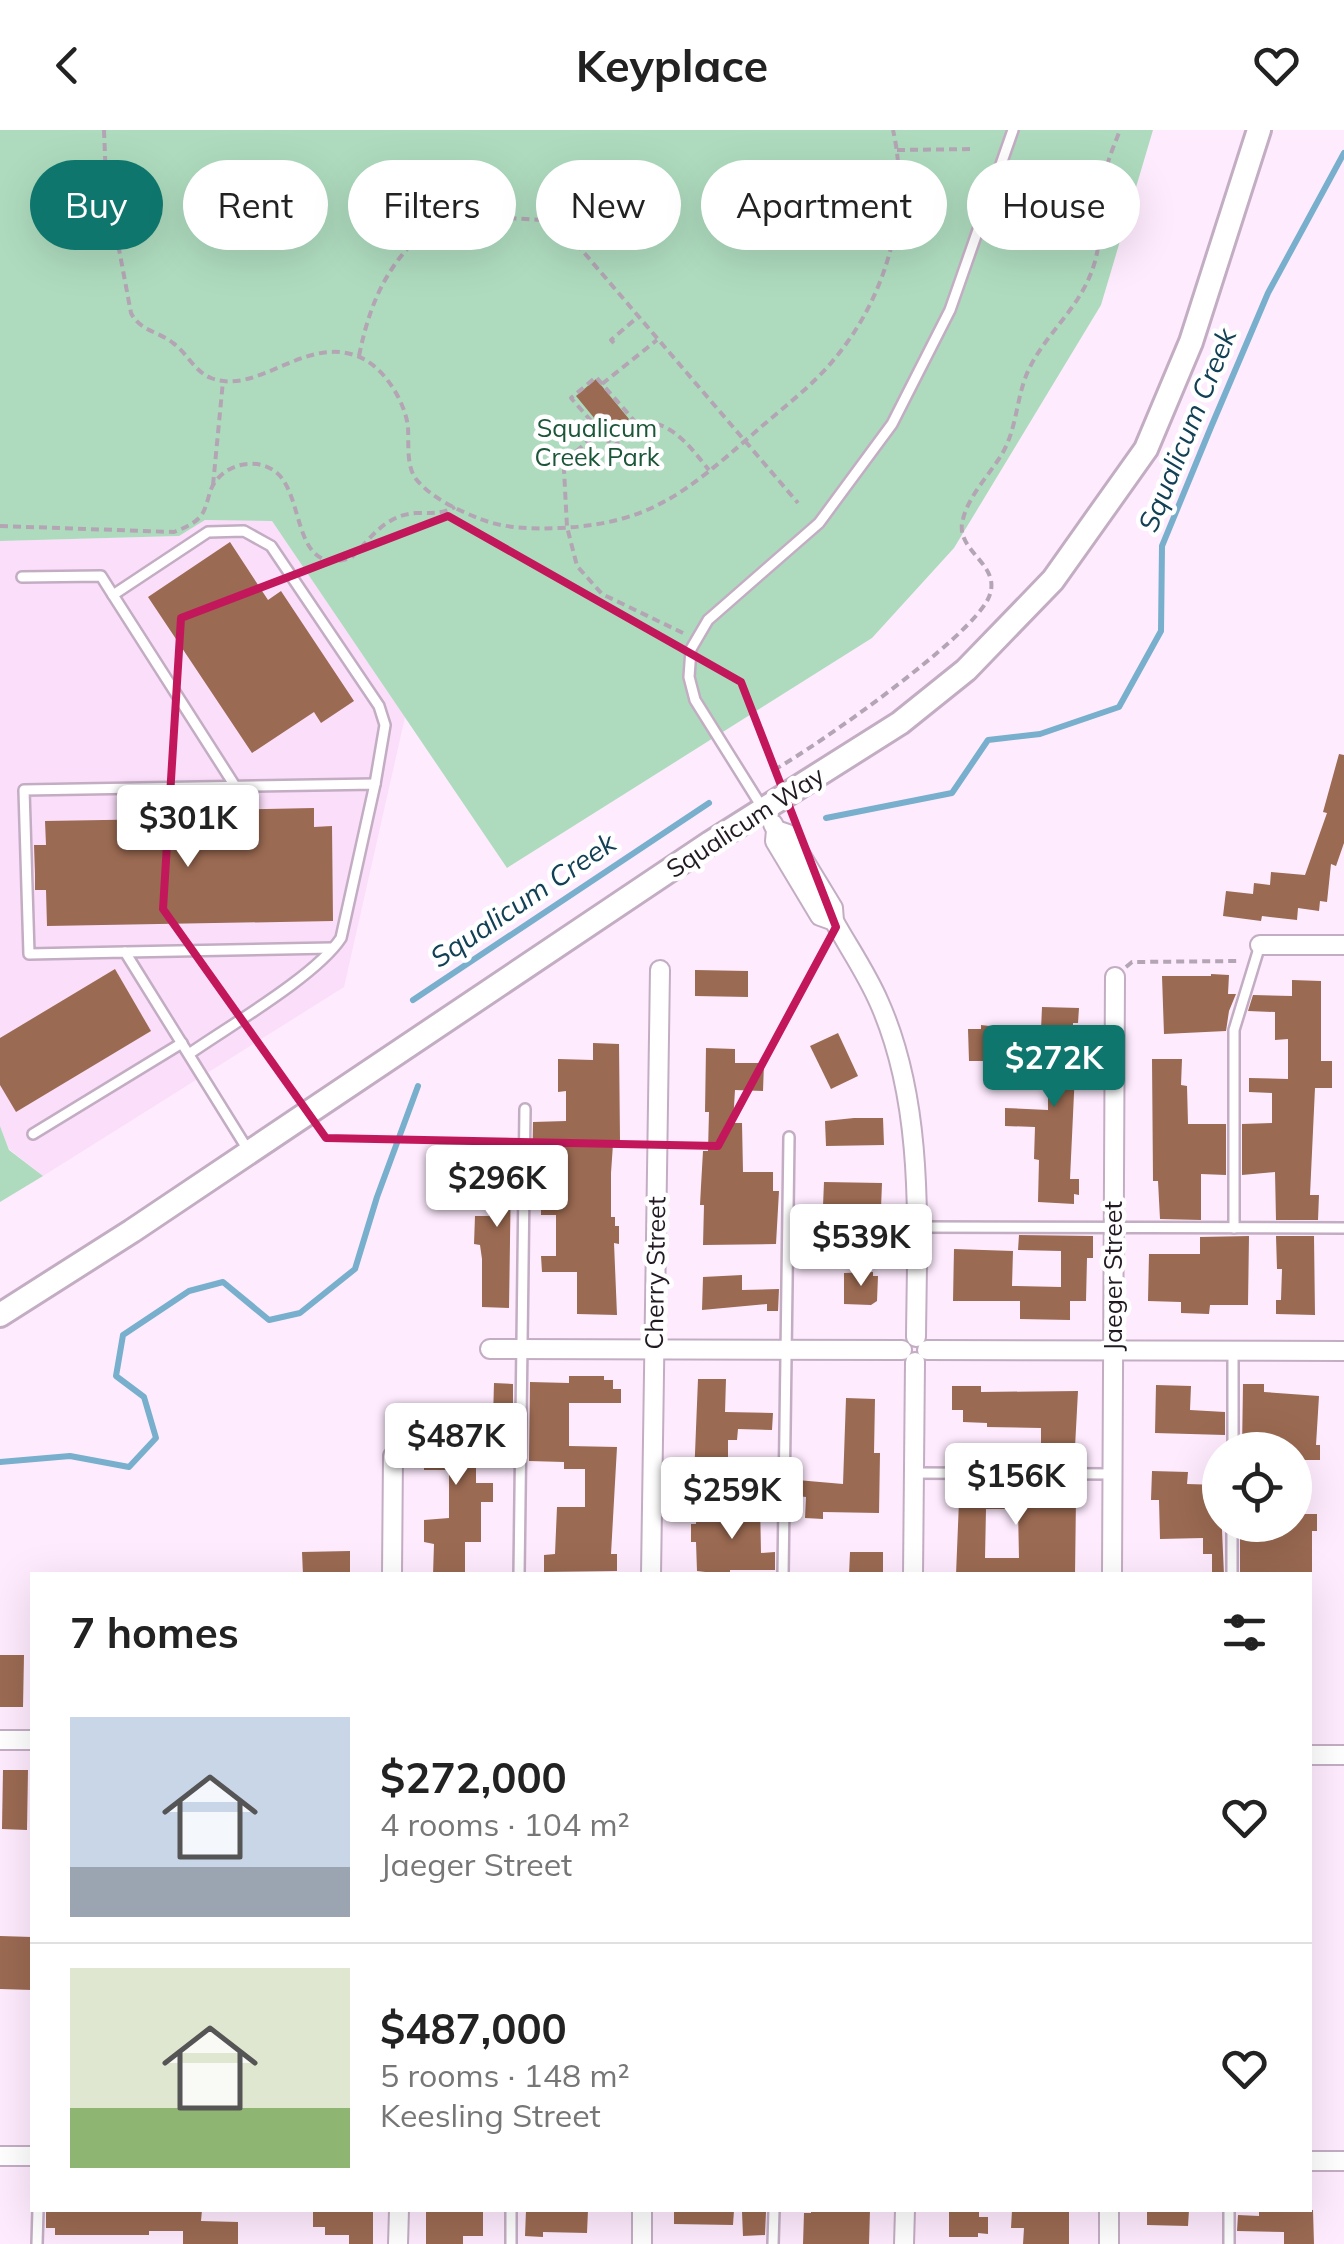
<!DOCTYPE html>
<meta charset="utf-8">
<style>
body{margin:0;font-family:Mulish,sans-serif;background:#f2f2f2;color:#222;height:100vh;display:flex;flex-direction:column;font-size:38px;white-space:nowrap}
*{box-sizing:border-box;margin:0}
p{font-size:32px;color:#767676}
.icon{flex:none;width:55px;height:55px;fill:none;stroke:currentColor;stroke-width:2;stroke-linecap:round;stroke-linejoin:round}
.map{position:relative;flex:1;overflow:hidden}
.drawer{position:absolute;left:30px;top:1442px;width:1282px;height:640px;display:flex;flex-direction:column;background:#fff;border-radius:0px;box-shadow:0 10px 40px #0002}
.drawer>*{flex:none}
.banner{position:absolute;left:30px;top:30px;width:1285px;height:90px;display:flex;gap:20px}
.tools{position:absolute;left:1202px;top:1302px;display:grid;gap:20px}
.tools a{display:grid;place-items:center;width:110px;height:110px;border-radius:50%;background:#fff;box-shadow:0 10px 40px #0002;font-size:50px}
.price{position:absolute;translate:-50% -85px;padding:0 22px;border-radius:10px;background:#fff;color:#222;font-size:32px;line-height:65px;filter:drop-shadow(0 2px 5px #0008)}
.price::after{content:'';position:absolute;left:50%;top:60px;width:30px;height:22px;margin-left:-15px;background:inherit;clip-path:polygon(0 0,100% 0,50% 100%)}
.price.current{background:#0f766e;color:#fff}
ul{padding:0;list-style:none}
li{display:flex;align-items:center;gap:30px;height:250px;padding:0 40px}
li+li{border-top:2px solid #e0e0e0}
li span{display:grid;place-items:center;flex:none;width:280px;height:200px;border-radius:0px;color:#555}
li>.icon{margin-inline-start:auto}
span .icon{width:120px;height:120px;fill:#fffc;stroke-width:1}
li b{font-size:42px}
h2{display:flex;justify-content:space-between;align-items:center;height:120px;padding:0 40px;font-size:42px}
.tag{padding:0 35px;border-radius:45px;background:#fff;box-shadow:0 10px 40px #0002;font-size:35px;line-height:90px}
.tag.current{background:#0f766e;color:#fff}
header{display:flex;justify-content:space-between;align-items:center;height:130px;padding:0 40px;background:#fff;font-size:45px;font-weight:700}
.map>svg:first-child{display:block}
.built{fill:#fbdefa}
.green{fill:#aedbbe}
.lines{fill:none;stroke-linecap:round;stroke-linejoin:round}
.stream{stroke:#77afcc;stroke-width:6}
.building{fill:#9b6a52;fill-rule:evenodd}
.service-casing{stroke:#c3adc3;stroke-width:14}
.minor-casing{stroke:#c3adc3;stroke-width:22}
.tertiary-casing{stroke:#c3adc3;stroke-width:28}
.path{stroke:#b4a5b4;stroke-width:4;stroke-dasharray:8 5;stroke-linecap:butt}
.service{stroke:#fff;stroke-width:9}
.minor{stroke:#fff;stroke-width:18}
.tertiary{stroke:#fff;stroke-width:22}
.marked{fill:none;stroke:#c2185b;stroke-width:8;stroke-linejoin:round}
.labels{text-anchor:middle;stroke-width:9;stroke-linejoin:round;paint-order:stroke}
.park-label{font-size:25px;fill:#1a5637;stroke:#fff}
.street-label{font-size:25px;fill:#221a22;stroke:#fff}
.water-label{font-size:28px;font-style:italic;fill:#124156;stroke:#fff}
</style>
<header><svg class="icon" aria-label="back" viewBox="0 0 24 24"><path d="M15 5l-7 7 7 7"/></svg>Keyplace<svg class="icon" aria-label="heart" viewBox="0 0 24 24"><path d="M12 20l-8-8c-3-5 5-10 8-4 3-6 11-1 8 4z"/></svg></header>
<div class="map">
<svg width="1344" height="2114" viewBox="0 0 1344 2114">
<rect width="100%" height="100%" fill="#feebfe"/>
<!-- built -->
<path class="built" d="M205 390 272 391 405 587 344 857 43 1046 9 1019 0 996V411L179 406Z"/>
<!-- green -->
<g class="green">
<path d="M0 0H1153L1101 175 954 418 872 508 507 738 272 391 205 390 179 406 0 411Z"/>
<path d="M0 996 9 1020 43 1046 0 1072Z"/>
</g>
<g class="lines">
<!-- stream -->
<g class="stream">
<path d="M826 688 952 663 988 610 1040 604 1119 577 1161 501 1162 416 1211 297 1268 163 1344 23"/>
<path d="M413 870 709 673"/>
<path d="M0 1332 70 1326 129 1337 156 1308 144 1267 116 1246 123 1205 189 1161 223 1152 269 1190 300 1183 355 1139 377 1067 418 956"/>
</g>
</g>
<!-- building -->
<g class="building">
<path d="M596 249 629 289 609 306 576 266Z"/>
<path d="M230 412 268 470 281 461 354 571 321 593 314 582 252 623 148 467Z"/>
<path d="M1339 624 1344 625V713L1336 736 1331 734 1327 772 1320 771 1319 781 1298 778 1297 790 1262 786 1261 791 1223 786 1226 761 1253 764 1254 753 1270 755 1271 742 1305 745 1327 683 1323 682Z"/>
<path d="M314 678V697L332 696 333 791 47 796 46 760H35V744L34 715H46L45 691 223 688V680Z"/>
<path d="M115 839 151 901 16 982 0 955V908Z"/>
<path d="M695 840 748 841V867L695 866Z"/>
<path d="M1211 844 1229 845 1228 864H1236L1229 881 1226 901 1164 904 1162 846H1211Z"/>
<path d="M1292 850 1321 851V931H1332V958H1315L1310 1065H1319L1318 1090H1276L1275 1042 1242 1045V994L1272 993V963L1249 962V948L1288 949V909L1275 910V882L1248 881 1253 865 1292 866Z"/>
<path d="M1042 877 1079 878 1078 893H1073L1072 941 1075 942 1070 1049H1079V1065L1074 1064V1074L1038 1072 1039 1030 1034 1029 1035 997 1005 996V978L1048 980V924L1040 923Z"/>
<path d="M981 895 1007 898 1006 931H969L968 899H981Z"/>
<path d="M838 903 858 946 831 959 810 916Z"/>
<path d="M593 913 619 914 620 1011 613 1014 611 1043V1087H615V1096H619V1114L614 1113 617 1185 577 1184V1142H542L541 1126H556V1085H541V1044H532L533 992 566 991V961L558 962V929L593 930Z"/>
<path d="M706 918 735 919V933H764L763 961 735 960 733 993H742L743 1042H773V1061H779L776 1114 703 1115 704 1075H700L701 1056 703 1021H708L709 982H705Z"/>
<path d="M1152 929H1182L1181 955 1187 956 1188 994H1226V1045L1201 1044V1090L1160 1089 1158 1051H1153Z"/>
<path d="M854 988H883L884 1015 826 1016 825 991Z"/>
<path d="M488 1019H516V1043H511L509 1178 482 1177V1129L480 1115 474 1114 475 1086H489Z"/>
<path d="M824 1052 882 1053 881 1078 823 1076Z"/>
<path d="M1019 1105 1093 1106V1128H1087L1086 1171H1070V1190L1020 1189V1171H953L954 1119 1013 1121 1012 1156 1061 1157V1121L1018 1120Z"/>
<path d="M1249 1106 1248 1175H1210L1209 1184 1181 1183V1172L1148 1171 1149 1124H1200V1107Z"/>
<path d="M1276 1106H1314L1315 1185 1276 1184V1170H1281L1282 1139H1277Z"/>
<path d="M873 1142V1146H878L877 1171 871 1175 844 1174V1143Z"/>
<path d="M742 1145V1160L779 1159 778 1181H767V1174L702 1180 703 1147Z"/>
<path d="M569 1246H604V1250H613V1259H621V1273H569V1316L617 1317 611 1424H617V1441L544 1442V1425L555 1424 557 1377H585V1339H564V1332L529 1331 530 1252 569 1253Z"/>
<path d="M698 1249H726L725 1282 773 1283 772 1300 738 1299 737 1310H728V1341L713 1340V1348H694Z"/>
<path d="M494 1253 513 1254V1289L493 1288Z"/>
<path d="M1243 1254H1264V1262L1319 1266 1316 1315H1320V1330H1295V1320H1242Z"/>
<path d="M1156 1255 1191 1256 1190 1280 1225 1282V1305L1155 1303Z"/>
<path d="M952 1256H981V1262L1078 1261 1074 1336H1041V1298L987 1297V1293L963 1292V1280H952Z"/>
<path d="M846 1268 875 1269 874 1323H880L879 1383 823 1382V1389L805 1388 806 1367 797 1366V1350L843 1354Z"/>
<path d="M453 1276 480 1277 479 1298H476V1353H493V1372H481V1412H465V1445H433L434 1414 424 1412V1390L449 1388V1340H424V1319H428V1285L453 1286Z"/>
<path d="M1152 1341 1188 1342 1187 1354 1220 1355 1224 1445H1212V1424H1203V1408L1160 1409 1159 1370H1151Z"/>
<path d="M953 1351 1081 1352V1367H1076L1075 1445H956L959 1371H952ZM986 1379H1018L1019 1428H985Z"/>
<path d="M760 1371 761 1423 775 1422V1440H730V1445L697 1441 696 1412H691V1394H696V1391H733L732 1372Z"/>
<path d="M1295 1384H1317V1401H1312V1445H1240V1395H1295Z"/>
<path d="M350 1421V1445H303L302 1422Z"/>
<path d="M850 1422H883V1445H849Z"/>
<path d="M0 1525H24L23 1577H0Z"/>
<path d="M3 1640H28L27 1700 2 1699Z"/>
<path d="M0 1806 32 1807V1860L0 1859Z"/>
<path d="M46 2080H202L201 2091 238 2092V2114H183V2101H149V2105H55V2098H46Z"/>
<path d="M313 2080H373V2114H349V2105H325V2097H313Z"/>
<path d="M459 2080H483V2106H463V2114H426V2082Z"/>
<path d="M526 2080H588L587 2103 543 2102V2107L525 2106Z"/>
<path d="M674 2080H734L733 2095 674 2094Z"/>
<path d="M811 2080H870L869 2114H803L804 2083H811Z"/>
<path d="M949 2080H979V2087H988V2104L978 2103V2107H949Z"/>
<path d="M1012 2080H1069V2114H1023L1024 2098H1011Z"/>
<path d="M1147 2080H1189L1188 2096 1147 2095Z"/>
<path d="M1259 2080H1313L1314 2114H1284V2102L1237 2101 1238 2085 1259 2086Z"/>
<path d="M742 2082H766L765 2105 743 2106Z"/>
</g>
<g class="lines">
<defs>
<g id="service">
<path d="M22 447 101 446 113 465"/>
<path d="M235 656 113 465 208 402 244 401 271 416 379 576 385 595 375 654"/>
<path d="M762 677 695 570 689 547 691 519 708 490 819 393 892 294 950 180 1013 0"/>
<path d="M125 822 332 818"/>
<path d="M189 924C229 896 316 846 341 808L375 654 24 660 29 824 125 822 248 1020"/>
<path d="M33 1004 182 913"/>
<path d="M917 1097 1344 1098"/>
<path d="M1234 1098V900L1260 815"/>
<path d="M1233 1320V1221"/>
<path d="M914 1343 1111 1344"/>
<path d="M519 1445 525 979"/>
<path d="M783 1445 789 1007"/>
<path d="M1232 1445V1395"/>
<path d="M37 2114 38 2080"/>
<path d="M511 2114V2080"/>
<path d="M773 2114 774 2080"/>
<path d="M1229 2114V2080"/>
</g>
<g id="minor">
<path d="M773 694 776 700 775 711 820 786 834 791"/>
<path d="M776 700 788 704 833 778 834 791C849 818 867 844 879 872 925 975 917 1097 916 1207"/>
<path d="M1260 815H1344"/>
<path d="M490 1219 902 1220"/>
<path d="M927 1220 1344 1221"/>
<path d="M392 1445 393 1326"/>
<path d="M651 1445 660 840"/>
<path d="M913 1445 915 1232"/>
<path d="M1112 1445 1115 847"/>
<path d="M0 1610H32"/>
<path d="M1310 1625H1344"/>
<path d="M0 2026H32"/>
<path d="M1310 2031H1344"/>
<path d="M398 2114 399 2080"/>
<path d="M642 2114V2080"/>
<path d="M904 2114 905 2080"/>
<path d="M1109 2114V2080"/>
</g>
<path id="tertiary" d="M0 1185 132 1101 710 713 900 593 966 540 1053 450 1146 319 1191 212 1259 0"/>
</defs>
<!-- service casing -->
<use href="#service" class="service-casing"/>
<!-- minor casing -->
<use href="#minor" class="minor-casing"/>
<!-- tertiary casing -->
<use href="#tertiary" class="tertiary-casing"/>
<!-- path -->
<g class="path">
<path d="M104 0 106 50 131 183C140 201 158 201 173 213 187 223 195 242 211 248 257 266 304 206 357 226 383 235 405 271 408 297 409 313 406 336 416 349 431 368 458 380 480 389 507 399 532 399 561 398 652 393 687 361 753 304 781 279 813 256 836 227 887 165 911 79 893 0"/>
<path d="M897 20 973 19"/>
<path d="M614 213 611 210 639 186"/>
<path d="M359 226C372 162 393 124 445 84L557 91 798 373"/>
<path d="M602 254 657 210"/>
<path d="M600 301 571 268 596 247 638 295"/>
<path d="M213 355 223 251"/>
<path d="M0 396 174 402C184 398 194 394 201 386 207 377 208 366 212 357 223 335 253 327 273 340 307 361 289 448 351 428 371 408 385 385 416 383 430 383 442 384 455 377"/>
<path d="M683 503 602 464 577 436 567 397 564 340 573 324 600 301 613 317C620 311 629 299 638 295 668 284 694 322 709 340"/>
<path d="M774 640C817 616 968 510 988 469 1005 434 953 422 963 389 969 365 990 344 1002 324 1018 297 1016 264 1030 237 1046 205 1075 181 1089 148 1103 117 1100 84 1104 51 1106 33 1114 16 1120 0"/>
<path d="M1126 837 1132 832 1240 831"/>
</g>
<!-- service -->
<use href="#service" class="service"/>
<!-- minor -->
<use href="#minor" class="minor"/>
<!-- tertiary -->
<use href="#tertiary" class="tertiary"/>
</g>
<!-- marked area -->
<path class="marked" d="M448 386 741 552 836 797 718 1016 326 1008 163 779 181 488Z"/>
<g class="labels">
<!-- park labels -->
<g class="park-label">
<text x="597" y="307">Squalicum<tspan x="597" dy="29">Creek Park</tspan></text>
</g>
<!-- street labels -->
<g class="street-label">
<text transform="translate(745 692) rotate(-33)" y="9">Squalicum Way</text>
<text transform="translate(655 1143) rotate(-89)" y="9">Cherry Street</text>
<text transform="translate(1113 1146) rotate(-90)" y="9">Jaeger Street</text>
</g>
<!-- water labels -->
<g class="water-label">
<text transform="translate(1187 300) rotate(-68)" y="10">Squalicum Creek</text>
<text transform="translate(523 770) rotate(-34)" y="10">Squalicum Creek</text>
</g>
</g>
</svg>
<div class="tools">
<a><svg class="icon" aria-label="locate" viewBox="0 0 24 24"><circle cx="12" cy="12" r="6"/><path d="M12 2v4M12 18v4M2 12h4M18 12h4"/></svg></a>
</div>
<b class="price" style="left:188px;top:740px">$301K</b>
<b class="price current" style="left:1054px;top:980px">$272K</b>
<b class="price" style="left:497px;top:1100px">$296K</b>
<b class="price" style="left:861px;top:1159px">$539K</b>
<b class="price" style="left:456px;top:1358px">$487K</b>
<b class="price" style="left:1016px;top:1398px">$156K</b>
<b class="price" style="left:732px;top:1412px">$259K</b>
<div class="banner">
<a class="tag current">Buy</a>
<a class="tag">Rent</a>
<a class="tag">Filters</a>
<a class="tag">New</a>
<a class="tag">Apartment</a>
<a class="tag">House</a>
</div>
<section class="drawer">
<h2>7 homes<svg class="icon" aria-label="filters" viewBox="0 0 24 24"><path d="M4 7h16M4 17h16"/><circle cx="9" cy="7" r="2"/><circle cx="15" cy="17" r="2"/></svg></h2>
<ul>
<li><span style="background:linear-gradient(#c9d6e8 75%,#9aa5b1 0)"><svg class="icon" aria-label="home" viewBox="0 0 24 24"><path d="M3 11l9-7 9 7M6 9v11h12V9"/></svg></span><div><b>$272,000</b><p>4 rooms · 104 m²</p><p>Jaeger Street</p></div><svg class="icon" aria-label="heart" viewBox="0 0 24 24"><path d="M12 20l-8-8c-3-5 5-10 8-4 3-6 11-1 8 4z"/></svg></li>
<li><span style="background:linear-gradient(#dfe7d0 70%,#8fb573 0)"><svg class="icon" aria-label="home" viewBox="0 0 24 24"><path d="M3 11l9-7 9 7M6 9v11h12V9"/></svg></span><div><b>$487,000</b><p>5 rooms · 148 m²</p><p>Keesling Street</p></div><svg class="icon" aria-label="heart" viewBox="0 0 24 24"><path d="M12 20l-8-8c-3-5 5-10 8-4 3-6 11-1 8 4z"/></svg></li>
</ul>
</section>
</div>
